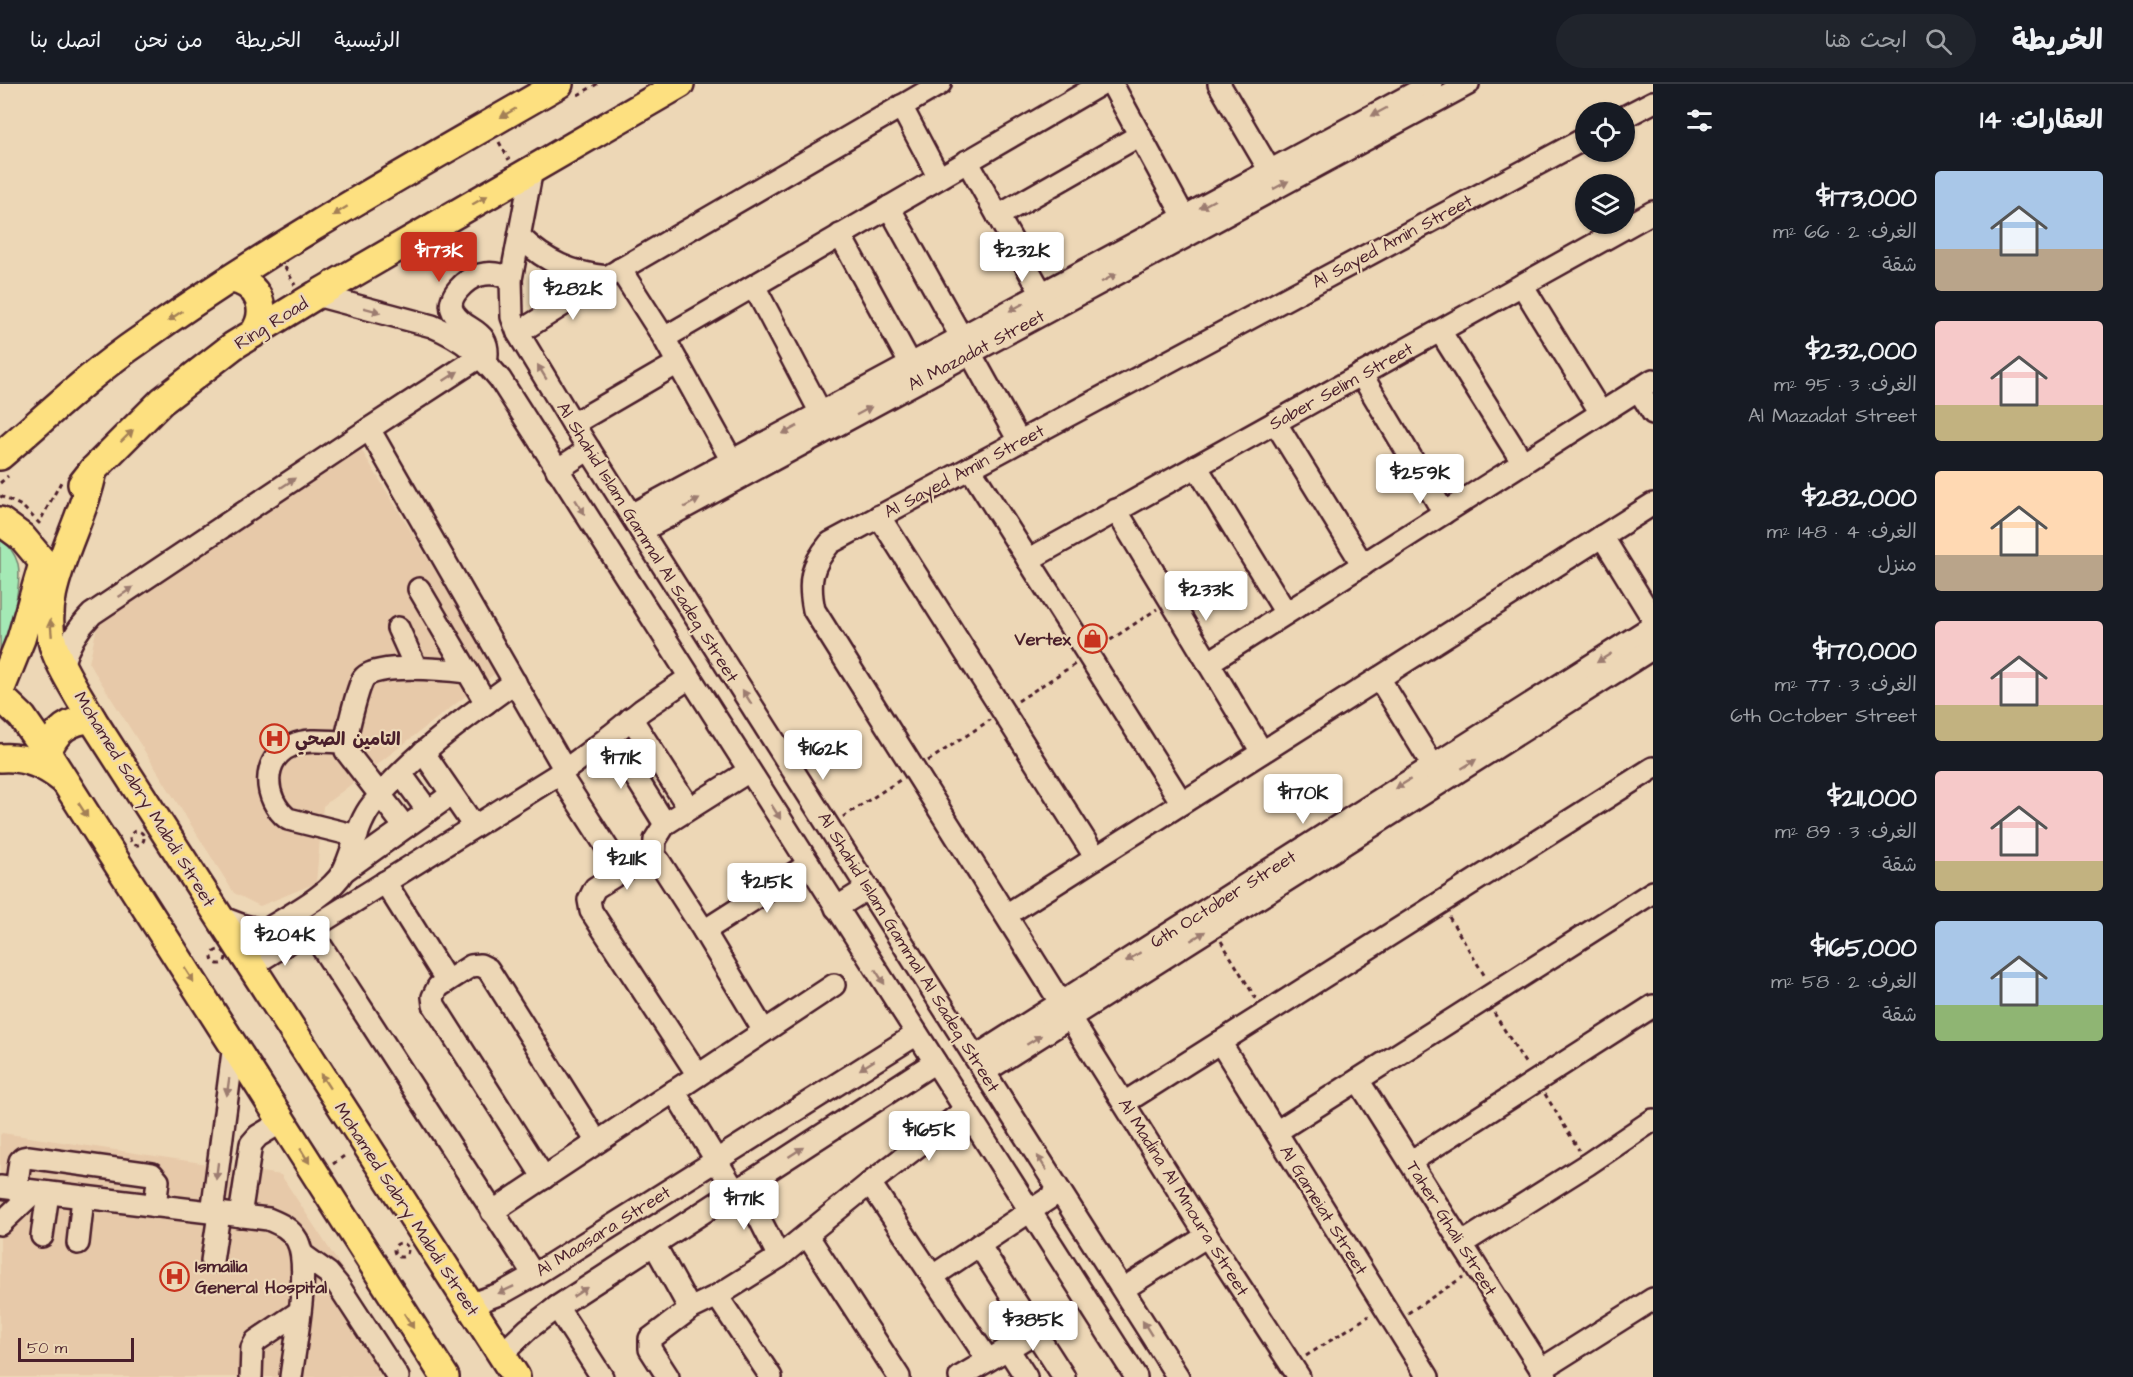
<!DOCTYPE html>
<html lang="ar">
<meta charset="utf-8">
<style>
body{margin:0;font-family:"Architects Daughter","Playpen Sans Arabic",sans-serif;background:#20242c;color:#f1f3f6;direction:rtl;height:100vh;display:flex;flex-direction:column;font-size:22px;white-space:nowrap}
*{box-sizing:border-box;margin:0}
p{font-size:20px;color:#9ea1a6}
.icon{flex:none;width:33px;height:33px;fill:none;stroke:currentColor;stroke-width:2;stroke-linecap:round;stroke-linejoin:round}
.map{position:relative;flex:1;overflow:hidden;direction:ltr}
.panel{display:flex;flex-direction:column;background:#171b24;width:480px}
.panel>*{flex:none}
.tools{position:absolute;left:1575px;top:18px;display:grid;gap:12px}
.tools a{display:grid;place-items:center;width:60px;height:60px;border-radius:50%;background:#171b24;box-shadow:0 2px 4px #0004;font-size:30px}
.scale{position:absolute;left:18px;bottom:15px;width:116px;box-sizing:border-box;padding-left:6px;border:3px solid #4a1f2b;border-top:0;font-size:16px;line-height:21px;white-space:nowrap;color:#4a1f2b;-webkit-text-stroke:4px #edd7b6;paint-order:stroke}
.price{position:absolute;translate:-50% -51px;padding:0 14px;border-radius:6px;background:#fff;color:#222;font-size:20px;line-height:39px;filter:drop-shadow(0 2px 3px #0008)}
.price::after{content:'';position:absolute;left:50%;top:36px;width:18px;height:14px;margin-left:-9px;background:inherit;clip-path:polygon(0 0,100% 0,50% 100%)}
.price.active{background:#c8321e;color:#fff}
ul{padding:0;list-style:none}
li{display:flex;align-items:center;gap:18px;height:150px;padding:0 30px}
li span{display:grid;place-items:center;flex:none;width:168px;height:120px;border-radius:6px;color:#555}
li>.icon{margin-inline-start:auto}
span .icon{width:72px;height:72px;fill:#fffc;stroke-width:1}
li b{font-size:26px}
h2{display:flex;justify-content:space-between;align-items:center;height:72px;padding:0 30px;font-size:26px}
header{display:flex;align-items:center;gap:36px;box-sizing:border-box;height:84px;padding:0 30px;background:#171b24;border-bottom:2px solid #363941}
header strong{font-size:28px}
nav{display:flex;gap:33px;margin-inline-start:auto;font-size:21px}
.search{width:420px;height:54px;background:#20242c;display:flex;align-items:center;gap:15px;box-sizing:border-box;padding:0 21px;border-radius:33px;color:#9ea1a6;font-size:22px}
main{display:flex;flex:1;min-height:0}
.map>svg:first-child{display:block}
.built{fill:#e7c9a9}
.green{fill:#a4e9b5;stroke:#778470;stroke-width:1.5}
.lines{fill:none;stroke-linecap:round;stroke-linejoin:round}
.minor-casing{stroke:#4a1f2b;stroke-width:26}
.major-casing{stroke:#4a1f2b;stroke-width:32}
.path{stroke:#4a1f2b;stroke-width:3;stroke-dasharray:4.5 4.5;stroke-linecap:butt}
.minor{stroke:#edd7b6;stroke-width:21}
.major{stroke:#fde080;stroke-width:27}
.oneway{fill:#9c7b70}
.oneway2{fill:#a48056}
.labels{text-anchor:middle;stroke-width:4.5;stroke-linejoin:round;paint-order:stroke}
.street-label{font-size:18px;fill:#4a1f2b;stroke:#edd7b6}
.poi-label{font-size:18px;font-weight:bold;fill:#4a1f2b;stroke:#edd7b6;text-anchor:start}
</style>
<header>
<strong>الخريطة</strong>
<div class="search"><svg class="icon" aria-label="search" viewBox="0 0 24 24"><circle cx="10" cy="10" r="6"/><path d="M15 15l6 6"/></svg>ابحث هنا</div>
<nav><a>الرئيسية</a><a>الخريطة</a><a>من نحن</a><a>اتصل بنا</a></nav>
</header>
<main>
<section class="panel">
<h2>العقارات: 14<svg class="icon" aria-label="filters" viewBox="0 0 24 24"><path d="M4 7h16M4 17h16"/><circle cx="9" cy="7" r="2"/><circle cx="15" cy="17" r="2"/></svg></h2>
<ul>
<li><span style="background:linear-gradient(#a9c7e8 65%,#b9a48a 0)"><svg class="icon" aria-label="home" viewBox="0 0 24 24"><path d="M3 11l9-7 9 7M6 9v11h12V9"/></svg></span><div><b>$173,000</b><p>الغرف: 2 · 66 m²</p><p>شقة</p></div></li>
<li><span style="background:linear-gradient(#f6c9c9 70%,#c2b280 0)"><svg class="icon" aria-label="home" viewBox="0 0 24 24"><path d="M3 11l9-7 9 7M6 9v11h12V9"/></svg></span><div><b>$232,000</b><p>الغرف: 3 · 95 m²</p><p>Al Mazadat Street</p></div></li>
<li><span style="background:linear-gradient(#ffd9b3 70%,#b9a48a 0)"><svg class="icon" aria-label="home" viewBox="0 0 24 24"><path d="M3 11l9-7 9 7M6 9v11h12V9"/></svg></span><div><b>$282,000</b><p>الغرف: 4 · 148 m²</p><p>منزل</p></div></li>
<li><span style="background:linear-gradient(#f6c9c9 70%,#c2b280 0)"><svg class="icon" aria-label="home" viewBox="0 0 24 24"><path d="M3 11l9-7 9 7M6 9v11h12V9"/></svg></span><div><b>$170,000</b><p>الغرف: 3 · 77 m²</p><p>6th October Street</p></div></li>
<li><span style="background:linear-gradient(#f6c9c9 75%,#c2b280 0)"><svg class="icon" aria-label="home" viewBox="0 0 24 24"><path d="M3 11l9-7 9 7M6 9v11h12V9"/></svg></span><div><b>$211,000</b><p>الغرف: 3 · 89 m²</p><p>شقة</p></div></li>
<li><span style="background:linear-gradient(#a9c7e8 70%,#8fb573 0)"><svg class="icon" aria-label="home" viewBox="0 0 24 24"><path d="M3 11l9-7 9 7M6 9v11h12V9"/></svg></span><div><b>$165,000</b><p>الغرف: 2 · 58 m²</p><p>شقة</p></div></li>
</ul>
</section>
<div class="map">
<svg width="1653" height="1293" viewBox="0 0 1653 1293">
<rect width="100%" height="100%" fill="#edd7b6"/>
<filter id="ink" filterUnits="userSpaceOnUse"><feTurbulence type="fractalNoise" baseFrequency=".0167" numOctaves="2"/><feDisplacementMap in="SourceGraphic" scale="12" xChannelSelector="R" yChannelSelector="G"/><feConvolveMatrix kernelMatrix="1 2 1 2 8 2 1 2 1" color-interpolation-filters="sRGB"/></filter>
<g filter="url(#ink)">
<!-- built -->
<g class="built">
<path d="M356 357 497 588 323 722 316 799 260 822 234 809 89 579 100 529Z"/>
<path d="M2 1049 281 1091 413 1293H0V1051Z"/>
</g>
<!-- green -->
<path class="green" d="M0 452C8 461 15 469 18 480 22 499 10 553 0 569Z"/>
<g class="lines">
<defs>
<g id="minor">
<path d="M1112 0 1184 133"/>
<path d="M1219 0 1270 87"/>
<path d="M901 22 939 94"/>
<path d="M1624 33 1653 18"/>
<path d="M967 77 1042 210"/>
<path d="M532 85 511 195 512 233 518 249 573 340 1178 1293"/>
<path d="M889 123 1019 357"/>
<path d="M998 132 1140 51"/>
<path d="M840 151 911 281"/>
<path d="M521 154C546 178 572 189 607 193"/>
<path d="M620 185 664 254 732 377"/>
<path d="M1522 201 1601 329"/>
<path d="M754 202 821 329"/>
<path d="M316 211 432 242C465 256 477 268 500 295L1136 1293"/>
<path d="M1440 247 1523 379"/>
<path d="M518 249 607 193 940 0"/>
<path d="M664 254 1101 0"/>
<path d="M486 279C493 243 464 249 453 228 445 213 467 194 480 191 491 188 501 190 511 195"/>
<path d="M1361 290 1444 429"/>
<path d="M1638 305 1653 329"/>
<path d="M1275 338 1363 481"/>
<path d="M573 340 678 279"/>
<path d="M369 345 565 686"/>
<path d="M1196 382 1286 529"/>
<path d="M970 384 1182 719"/>
<path d="M557 386 589 365"/>
<path d="M1116 426 1262 668"/>
<path d="M631 431 1431 0"/>
<path d="M879 432 1096 774"/>
<path d="M641 447 1468 0"/>
<path d="M1602 452 1653 535"/>
<path d="M1028 476 1653 128"/>
<path d="M419 505 486 619"/>
<path d="M398 544 416 584"/>
<path d="M1208 579 1653 296"/>
<path d="M62 581C68 561 77 545 92 530L369 345 481 272"/>
<path d="M1379 594 1440 693"/>
<path d="M631 634 689 724"/>
<path d="M610 652 665 740"/>
<path d="M345 658C329 658 308 654 293 661 260 674 263 716 288 735L357 752"/>
<path d="M423 668 474 742"/>
<path d="M559 689 622 787"/>
<path d="M401 690 428 727"/>
<path d="M405 743 346 667 345 658C349 642 356 608 363 595 372 578 449 586 468 588"/>
<path d="M654 774 655 756 665 740 749 687"/>
<path d="M344 787 452 710"/>
<path d="M385 798 447 897"/>
<path d="M836 824 868 804"/>
<path d="M1006 831 1653 420"/>
<path d="M220 833 241 841 276 850"/>
<path d="M310 845 534 1191"/>
<path d="M704 847 809 780"/>
<path d="M263 848C286 833 330 811 343 788 354 766 357 740 372 721 412 671 464 635 515 598"/>
<path d="M251 882 565 686 599 661 642 626 689 594"/>
<path d="M1220 958 1428 1293"/>
<path d="M975 973 1653 542"/>
<path d="M984 988 1653 564"/>
<path d="M698 991 591 827 589 816 595 804 642 775 654 774 659 777 704 847 764 947"/>
<path d="M1358 996 1546 1293"/>
<path d="M674 1007 735 1107"/>
<path d="M1124 1019 1653 684"/>
<path d="M1276 1048 1653 808"/>
<path d="M1410 1078 1653 922"/>
<path d="M544 1094 434 921 433 913 438 903 471 882 480 881 488 885 597 1058"/>
<path d="M870 1099 965 1026"/>
<path d="M743 1102 779 1173"/>
<path d="M0 1103 268 1135C280 1140 290 1144 297 1156 311 1182 295 1261 291 1293"/>
<path d="M16 1106 20 1077 23 1074 28 1073 152 1090 158 1097 155 1122"/>
<path d="M492 1128 834 901"/>
<path d="M212 1129 234 960"/>
<path d="M240 1132 251 1060 258 1052 283 1037"/>
<path d="M0 1140 34 1108"/>
<path d="M807 1151 899 1293"/>
<path d="M42 1152 48 1109"/>
<path d="M78 1159 83 1114"/>
<path d="M654 1160 690 1225"/>
<path d="M1461 1160 1588 1080 1653 1036"/>
<path d="M979 1161 1064 1293"/>
<path d="M303 1171 328 1189 338 1201 398 1293"/>
<path d="M212 1177 219 1130"/>
<path d="M933 1192 1060 1107"/>
<path d="M1123 1205 1207 1152"/>
<path d="M717 1212 771 1293"/>
<path d="M469 1221 502 1209 534 1191 917 950"/>
<path d="M557 1223 602 1293"/>
<path d="M1008 1265 1026 1293"/>
<path d="M501 1271 528 1245 557 1223 935 978"/>
<path d="M1542 1285 1653 1215"/>
<path d="M251 1293 252 1264 256 1257 299 1228"/>
<path d="M668 1293 650 1265V1255L690 1225 717 1212 779 1173 870 1099 988 1276"/>
<path d="M960 1293 1036 1248"/>
<path d="M1299 1293 1207 1152 814 526C808 497 811 482 830 459L1586 54"/>
</g>
<g id="major">
<path d="M231 195C259 199 270 227 253 250"/>
<path d="M0 372C46 333 90 290 140 256 273 161 417 82 559 0"/>
<path d="M93 386C83 444 32 511 56 569 65 592 80 613 92 635L516 1293"/>
<path d="M82 400 93 386 162 317 233 262 316 211 680 0"/>
<path d="M0 437 22 453 43 478"/>
<path d="M0 607 21 555 42 483"/>
<path d="M0 612 22 633 47 669 445 1293"/>
<path d="M47 669C55 647 69 636 92 635"/>
<path d="M0 674C24 672 44 680 62 695"/>
</g>
</defs>
<!-- minor casing -->
<use href="#minor" class="minor-casing"/>
<!-- major casing -->
<use href="#major" class="major-casing"/>
<!-- path -->
<g class="path">
<path d="M578 11 597 0"/>
<path d="M499 58 509 76"/>
<path d="M285 183 295 201"/>
<path d="M0 399 8 392"/>
<path d="M0 412 22 422 39 439 61 398"/>
<path d="M1103 561 1157 525"/>
<path d="M1018 617 1075 580"/>
<path d="M928 677 990 636"/>
<path d="M843 733 900 696"/>
<circle cx="137" cy="754" r="7"/>
<path d="M1449 833 1486 894"/>
<path d="M1221 857 1256 915"/>
<circle cx="219" cy="873" r="7"/>
<path d="M1494 929 1527 982"/>
<path d="M1545 1010 1579 1066"/>
<path d="M333 1080 347 1070"/>
<circle cx="401" cy="1166" r="7"/>
<path d="M1408 1229 1463 1193"/>
<path d="M1306 1272 1369 1232"/>
</g>
<!-- minor -->
<use href="#minor" class="minor"/>
<!-- major -->
<use href="#major" class="major"/>
</g>
<!-- one-way arrows -->
<defs><path id="oneway-solid" d="M-6-.8H1V-3.2L6.5 0L1 3.2V.8H-6Z" transform="scale(1.5)"/></defs>
<g class="oneway">
<use href="#oneway-solid" transform="translate(1379 28) rotate(152)"/>
<use href="#oneway-solid" transform="translate(1281 101) rotate(-28)"/>
<use href="#oneway-solid" transform="translate(1207 120) rotate(152)"/>
<use href="#oneway-solid" transform="translate(1109 194) rotate(-28)"/>
<use href="#oneway-solid" transform="translate(1017 223) rotate(152)"/>
<use href="#oneway-solid" transform="translate(372 226) rotate(15)"/>
<use href="#oneway-solid" transform="translate(542 288) rotate(-121)"/>
<use href="#oneway-solid" transform="translate(451 292) rotate(-33)"/>
<use href="#oneway-solid" transform="translate(864 327) rotate(-28)"/>
<use href="#oneway-solid" transform="translate(790 346) rotate(152)"/>
<use href="#oneway-solid" transform="translate(288 399) rotate(-34)"/>
<use href="#oneway-solid" transform="translate(692 419) rotate(-28)"/>
<use href="#oneway-solid" transform="translate(580 423) rotate(58)"/>
<use href="#oneway-solid" transform="translate(126 508) rotate(-34)"/>
<use href="#oneway-solid" transform="translate(1604 574) rotate(148)"/>
<use href="#oneway-solid" transform="translate(747 613) rotate(-122)"/>
<use href="#oneway-solid" transform="translate(1469 680) rotate(-32)"/>
<use href="#oneway-solid" transform="translate(1403 700) rotate(148)"/>
<use href="#oneway-solid" transform="translate(776 728) rotate(57)"/>
<use href="#oneway-solid" transform="translate(1198 852) rotate(-32)"/>
<use href="#oneway-solid" transform="translate(1133 873) rotate(148)"/>
<use href="#oneway-solid" transform="translate(880 893) rotate(57)"/>
<use href="#oneway-solid" transform="translate(1034 956) rotate(-32)"/>
<use href="#oneway-solid" transform="translate(867 981) rotate(148)"/>
<use href="#oneway-solid" transform="translate(228 1003) rotate(98)"/>
<use href="#oneway-solid" transform="translate(796 1068) rotate(-33)"/>
<use href="#oneway-solid" transform="translate(1042 1079) rotate(-122)"/>
<use href="#oneway-solid" transform="translate(217 1087) rotate(97)"/>
<use href="#oneway-solid" transform="translate(506 1206) rotate(155)"/>
<use href="#oneway-solid" transform="translate(580 1208) rotate(-33)"/>
<use href="#oneway-solid" transform="translate(1147 1244) rotate(-122)"/>
</g>
<g class="oneway2">
<use href="#oneway-solid" transform="translate(508 29) rotate(150)"/>
<use href="#oneway-solid" transform="translate(480 116) rotate(-30)"/>
<use href="#oneway-solid" transform="translate(340 127) rotate(148)"/>
<use href="#oneway-solid" transform="translate(175 232) rotate(146)"/>
<use href="#oneway-solid" transform="translate(127 352) rotate(-44)"/>
<use href="#oneway-solid" transform="translate(51 544) rotate(-95)"/>
<use href="#oneway-solid" transform="translate(83 726) rotate(57)"/>
<use href="#oneway-solid" transform="translate(189 891) rotate(57)"/>
<use href="#oneway-solid" transform="translate(325 997) rotate(-123)"/>
<use href="#oneway-solid" transform="translate(305 1072) rotate(58)"/>
<use href="#oneway-solid" transform="translate(409 1237) rotate(58)"/>
</g>
</g>
<!-- icons -->
<defs>
<symbol id="shop-ring" viewBox="-11 -11 22 22"><circle r="9.5" fill="#edd7b6" stroke="#c8321e" stroke-width="1.5"/><path d="M-5-2.5h2.3a2.7 3.5 0 0 1 5.4 0H5L5.5 6h-11ZM-1.5-2.5h3a1.5 2.3 0 0 0-3 0Z" fill="#c8321e"/></symbol>
<symbol id="hospital-ring" viewBox="-11 -11 22 22"><circle r="9.5" fill="#edd7b6" stroke="#c8321e" stroke-width="1.5"/><path d="M-5-5h3v3.5h4V-5h3V5h-3V1.5h-4V5h-3Z" fill="#c8321e"/></symbol>
</defs>
<g fill-rule="evenodd">
<use href="#shop-ring" x="1076" y="538" width="33" height="33"/>
<use href="#hospital-ring" x="258" y="638" width="33" height="33"/>
<use href="#hospital-ring" x="158" y="1176" width="33" height="33"/>
</g>
<g class="labels">
<!-- street labels -->
<g class="street-label">
<text transform="translate(1392 157) rotate(-28)" y="6">Al Sayed Amin Street</text>
<text transform="translate(271 239) rotate(-32)" y="6">Ring Road</text>
<text transform="translate(976 266) rotate(-28)" y="6">Al Mazadat Street</text>
<text transform="translate(1341 302) rotate(-29)" y="6">Saber Selim Street</text>
<text transform="translate(964 387) rotate(-28)" y="6">Al Sayed Amin Street</text>
<text transform="translate(648 458) rotate(58)" y="6">Al Shahid Islam Gammal Al Sadeq Street</text>
<text transform="translate(145 715) rotate(58)" y="6">Mohamed Sabry Mabdi Street</text>
<text transform="translate(1223 815) rotate(-32)" y="6">6th October Street</text>
<text transform="translate(909 868) rotate(58)" y="6">Al Shahid Islam Gammal Al Sadeq Street</text>
<text transform="translate(1184 1113) rotate(58)" y="6">Al Madina Al Mnoura Street</text>
<text transform="translate(407 1125) rotate(57)" y="6">Mohamed Sabry Mabdi Street</text>
<text transform="translate(1324 1126) rotate(58)" y="6">Al Gameiat Street</text>
<text transform="translate(1452 1144) rotate(58)" y="6">Taher Ghali Street</text>
<text transform="translate(603 1147) rotate(-32)" y="6">Al Maasara Street</text>
</g>
<!-- poi labels -->
<g class="poi-label">
<text x="1071" y="561" text-anchor="end">Vertex</text>
<text x="295" y="661">التامين الصحي</text>
<text x="195" y="1188">Ismailia<tspan x="195" dy="21">General Hospital</tspan></text>
</g>
</g>
</svg>
<div class="tools">
<a><svg class="icon" aria-label="locate" viewBox="0 0 24 24"><circle cx="12" cy="12" r="6"/><path d="M12 2v4M12 18v4M2 12h4M18 12h4"/></svg></a>
<a><svg class="icon" aria-label="layers" viewBox="0 0 24 24"><path d="M12 4l9 5-9 5-9-5zM3 14l9 5 9-5"/></svg></a>
</div>
<div class="scale">50 m</div>
<b class="price active" style="left:439px;top:199px">$173K</b>
<b class="price" style="left:1022px;top:199px">$232K</b>
<b class="price" style="left:573px;top:237px">$282K</b>
<b class="price" style="left:1420px;top:421px">$259K</b>
<b class="price" style="left:1206px;top:538px">$233K</b>
<b class="price" style="left:823px;top:697px">$162K</b>
<b class="price" style="left:621px;top:706px">$171K</b>
<b class="price" style="left:1303px;top:741px">$170K</b>
<b class="price" style="left:627px;top:807px">$211K</b>
<b class="price" style="left:767px;top:830px">$215K</b>
<b class="price" style="left:285px;top:883px">$204K</b>
<b class="price" style="left:929px;top:1078px">$165K</b>
<b class="price" style="left:744px;top:1147px">$171K</b>
<b class="price" style="left:1033px;top:1268px">$385K</b>
</div>
</main>
